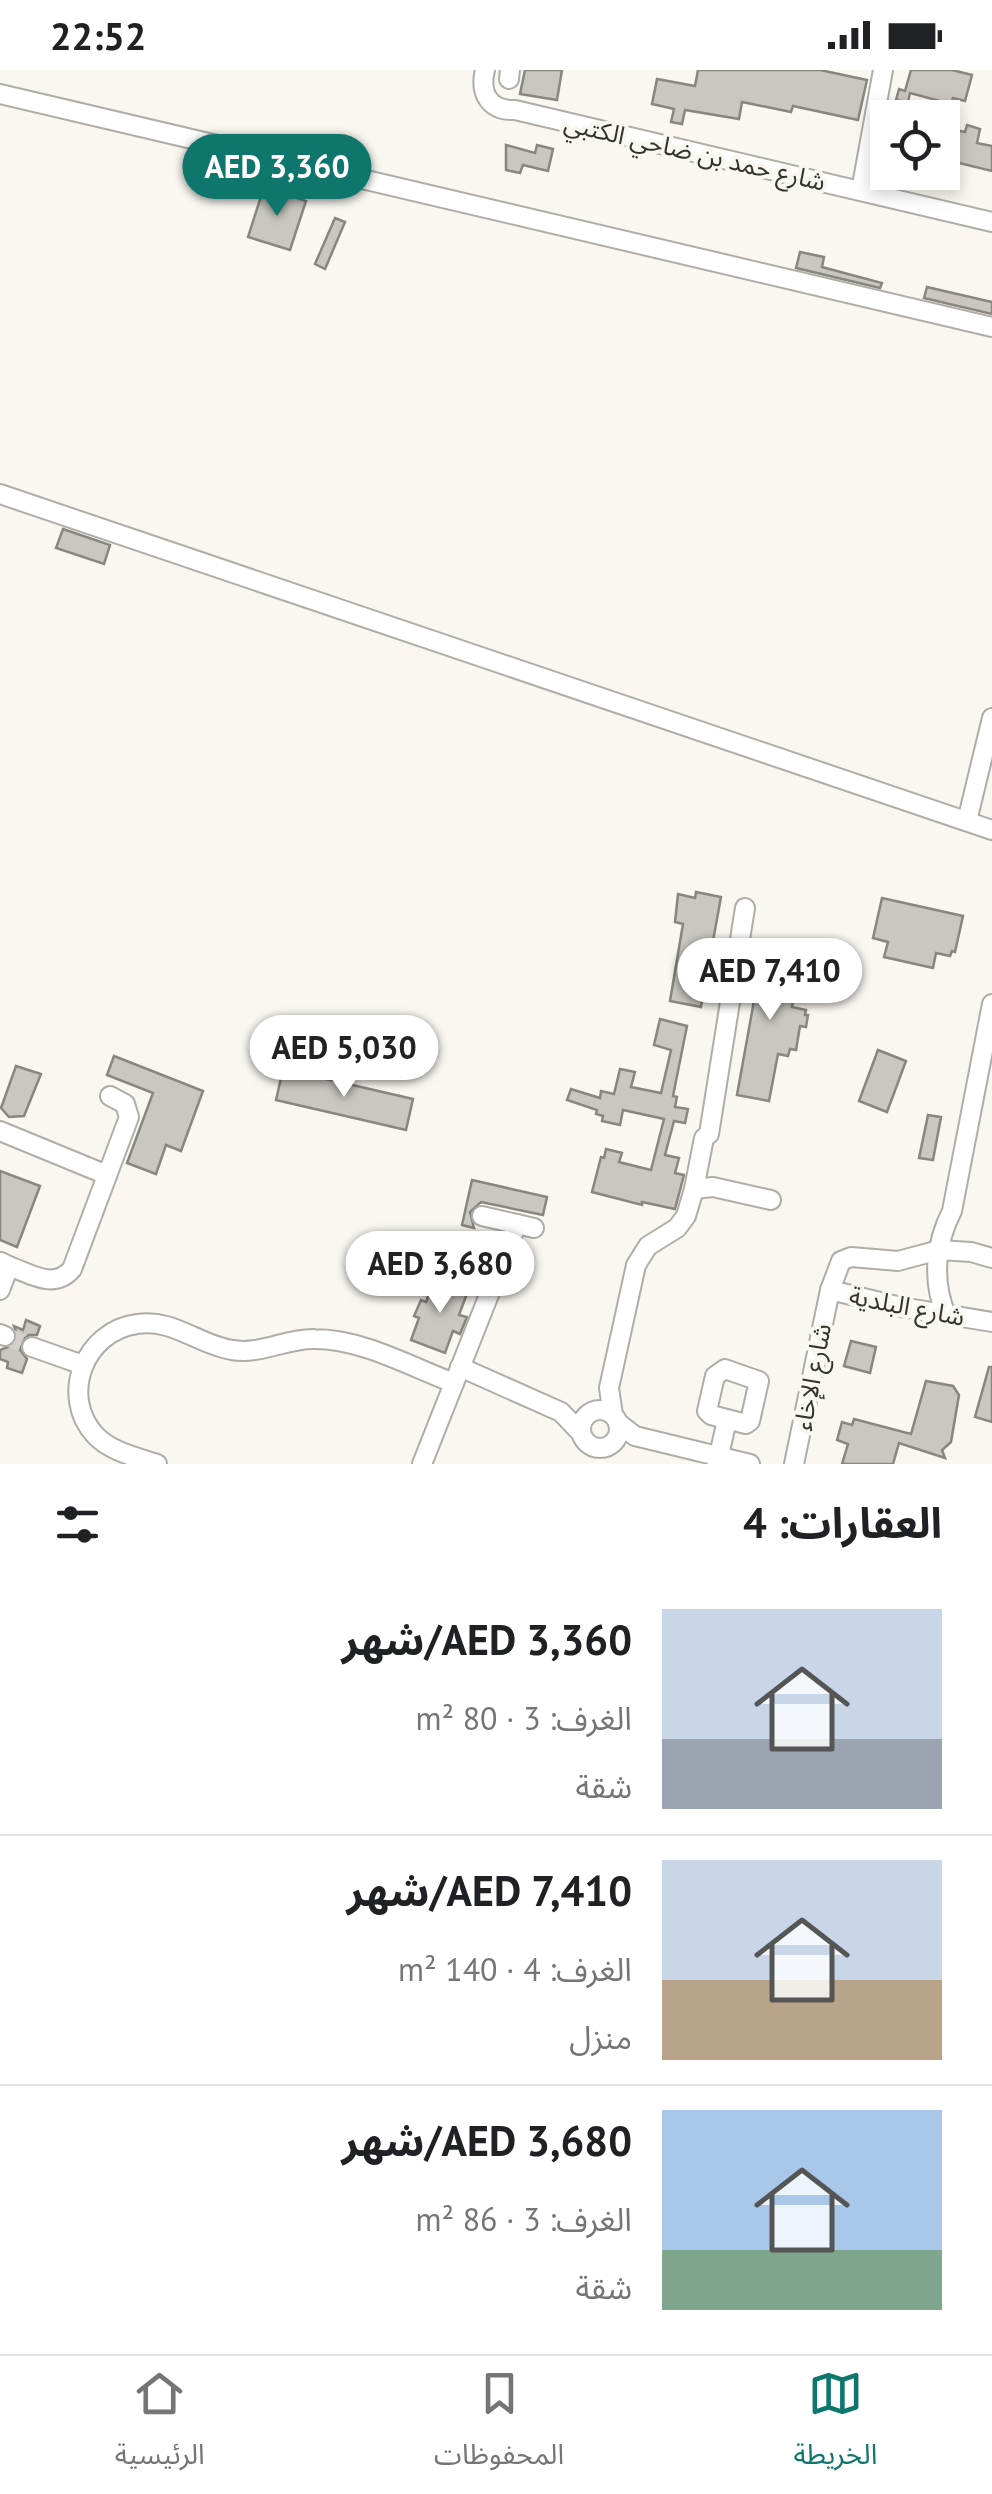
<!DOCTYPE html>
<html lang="ar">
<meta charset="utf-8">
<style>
body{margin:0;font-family:"PT Sans","Noto Sans Arabic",sans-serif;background:#f6f6f6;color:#202124;direction:rtl;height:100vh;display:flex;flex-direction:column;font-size:38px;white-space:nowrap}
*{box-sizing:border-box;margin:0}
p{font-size:32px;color:#757577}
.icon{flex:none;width:55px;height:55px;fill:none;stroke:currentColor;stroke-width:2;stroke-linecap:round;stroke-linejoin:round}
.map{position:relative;height:1394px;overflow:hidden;direction:ltr}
.panel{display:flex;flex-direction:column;background:#fff;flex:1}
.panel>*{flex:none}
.controls{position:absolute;left:870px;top:30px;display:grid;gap:20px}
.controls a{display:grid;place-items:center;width:90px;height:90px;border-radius:0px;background:#fff;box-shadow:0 5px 15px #0003;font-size:50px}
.price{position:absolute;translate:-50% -85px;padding:0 22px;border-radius:35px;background:#fff;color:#222;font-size:32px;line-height:65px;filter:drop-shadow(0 2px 5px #0008)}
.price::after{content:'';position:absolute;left:50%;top:60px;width:30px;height:22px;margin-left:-15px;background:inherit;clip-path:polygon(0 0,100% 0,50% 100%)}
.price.active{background:#0f766e;color:#fff}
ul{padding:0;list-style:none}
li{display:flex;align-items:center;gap:30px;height:250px;padding:0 50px}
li+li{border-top:2px solid #e0e0e0}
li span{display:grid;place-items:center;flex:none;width:280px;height:200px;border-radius:0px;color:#555}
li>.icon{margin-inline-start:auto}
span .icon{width:120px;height:120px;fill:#fffc;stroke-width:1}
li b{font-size:42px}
h2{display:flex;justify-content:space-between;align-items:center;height:120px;padding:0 50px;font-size:42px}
.status{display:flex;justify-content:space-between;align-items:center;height:70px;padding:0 50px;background:#fff;direction:ltr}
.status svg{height:28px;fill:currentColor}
.tab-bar{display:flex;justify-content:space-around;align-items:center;height:140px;border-top:2px solid #e0e0e0;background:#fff;font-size:28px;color:#757577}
.tab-bar a{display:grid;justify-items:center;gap:5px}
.tab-bar .active{color:#0f766e}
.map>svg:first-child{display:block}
.building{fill:#c9c7c0;stroke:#898680;stroke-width:2.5}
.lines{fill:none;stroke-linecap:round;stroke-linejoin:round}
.minor-tunnel{stroke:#d3d0cb;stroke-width:18;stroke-dasharray:18 9;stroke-linecap:butt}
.minor-casing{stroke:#afada6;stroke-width:22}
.minor{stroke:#fff;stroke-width:18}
.labels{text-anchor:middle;stroke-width:8;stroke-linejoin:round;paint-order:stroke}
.street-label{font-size:25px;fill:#353331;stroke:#faf7f1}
</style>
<div class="status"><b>22:52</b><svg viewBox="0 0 49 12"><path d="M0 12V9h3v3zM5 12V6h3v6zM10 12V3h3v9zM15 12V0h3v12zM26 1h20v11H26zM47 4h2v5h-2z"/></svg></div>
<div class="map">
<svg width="992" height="1394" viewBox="0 0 992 1394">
<rect width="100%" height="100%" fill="#faf7f1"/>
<!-- building -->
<g class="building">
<path d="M525 0H562L557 30 520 24Z"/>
<path d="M698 0H820L867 10 858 50 793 36 791 42 742 32 739 49 685 40 682 54 671 52 674 39 652 34 657 9 695 16Z"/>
<path d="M911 0H952L972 5 965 31 953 28 951 34 910 23 908 32 896 30 899 19 905 21Z"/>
<path d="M967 55 980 59 977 73 992 76V101L951 91 947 110 942 109V57L965 62Z"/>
<path d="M506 75 535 83 537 75 553 79 548 101 523 95 520 103 506 100Z"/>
<path d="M264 117 306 131 290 180 248 167Z"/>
<path d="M335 148 345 152 325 199 315 194Z"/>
<path d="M800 182 824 187 822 197 882 213 880 218 796 198Z"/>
<path d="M927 217 992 232V244L924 228Z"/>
<path d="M63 459 110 475 104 494 56 478Z"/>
<path d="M696 822 721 827 709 893 722 895 717 921 704 918 701 937 670 931 683 854 675 852 678 824 695 828Z"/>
<path d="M882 828 963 846 955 882 952 881 950 886 936 883 933 898 884 887 888 872 873 868Z"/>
<path d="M764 874 797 880 787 930 793 931 792 937 806 940 805 945H808L806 957 800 956 796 980 790 979 788 986 778 984 769 1031 737 1025 759 903 753 902 755 889 761 891Z"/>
<path d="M660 949 687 956 673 1026 677 1027 675 1037 688 1039 685 1053 674 1051 665 1085 679 1088 675 1103 684 1105 675 1139 642 1132V1135L592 1122 601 1087 604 1088 606 1079 622 1083 619 1092 651 1100 664 1049 623 1040 620 1055 602 1051 603 1046 596 1044 597 1040 567 1030 571 1019 600 1028 601 1021 614 1024 620 999 635 1002 631 1017 661 1023 671 980 654 975Z"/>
<path d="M878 980 906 991 887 1042 859 1031Z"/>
<path d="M114 986 203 1021 181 1081 166 1075 156 1104 127 1093 153 1023 107 1005Z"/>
<path d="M16 996 41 1004 24 1046 9 1047 1 1038Z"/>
<path d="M283 999 413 1029 406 1060 276 1030Z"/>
<path d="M928 1045 941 1047 933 1090 919 1088Z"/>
<path d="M0 1101 40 1116 17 1177 0 1170Z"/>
<path d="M472 1110 547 1127 543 1145 481 1132 470 1142 474 1158 462 1155Z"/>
<path d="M435 1208 468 1221 459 1245 467 1247 460 1264 453 1261 445 1283 411 1270 419 1248 414 1246 421 1230 426 1232Z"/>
<path d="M26 1250 40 1256 37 1265H29L21 1272 20 1280 27 1289 22 1303 7 1298 8 1292 0 1289V1280L13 1275 17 1265 14 1256 23 1260Z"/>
<path d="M851 1271 876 1277 870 1303 844 1296Z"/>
<path d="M989 1297H992V1352L975 1347Z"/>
<path d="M926 1311 953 1316 959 1325 951 1372 942 1380 945 1388 899 1373 893 1394H842L848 1374 837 1370 842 1352 852 1355 854 1349 911 1364Z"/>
</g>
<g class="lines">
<!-- minor-tunnel -->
<path class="minor-tunnel" d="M5 1266 32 1277"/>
<defs>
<g id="minor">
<path d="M485 0C479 24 490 41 515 40L992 152"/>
<path d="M509 9 510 0"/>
<path d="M0 24 992 257"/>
<path d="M861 121 883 0"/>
<path d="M0 424 992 760"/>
<path d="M967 751 992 648"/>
<path d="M0 1061 107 1105"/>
<path d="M694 1119 713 1117 771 1130"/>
<path d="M482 1146 534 1158"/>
<path d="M9 1196C31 1204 54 1220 72 1199L129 1047 125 1034 110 1026"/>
<path d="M0 1220 9 1196 1 1192"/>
<path d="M830 1220 901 1237 992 1252"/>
<path d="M946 1245C932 1211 935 1174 952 1141L992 934"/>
<path d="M0 1264 5 1266"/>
<path d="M32 1277 83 1295"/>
<path d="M460 1297 561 1342 581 1363"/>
<path d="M725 1299 759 1311 750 1351 746 1354 711 1345 707 1341 715 1306Z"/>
<circle cx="600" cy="1359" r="19"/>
<path d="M613 1345 609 1318 636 1195 648 1176 677 1158 686 1146 694 1119 704 1068 709 1064 745 838"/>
<path d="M618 1353 635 1366 750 1394"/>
<path d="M157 1394C136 1387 111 1382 95 1365 59 1325 85 1261 137 1254 172 1248 199 1275 232 1280 262 1285 286 1268 315 1269 362 1269 411 1297 454 1313"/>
<path d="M422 1394 517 1154"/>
<path d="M717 1394 727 1350"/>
<path d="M794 1394 830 1220 841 1191 851 1187 898 1191 939 1180 971 1182 992 1188"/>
</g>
</defs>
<!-- minor casing -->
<use href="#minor" class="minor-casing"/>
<!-- minor -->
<use href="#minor" class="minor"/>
</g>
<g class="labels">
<!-- street labels -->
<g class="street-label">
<text transform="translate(695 82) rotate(13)" y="9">شارع حمد بن ضاحي الكتبي</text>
<text transform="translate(907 1236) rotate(11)" y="9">شارع البلدية</text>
<text transform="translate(812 1307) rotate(-79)" y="9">شارع الإخاء</text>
</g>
</g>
</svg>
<div class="controls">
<a><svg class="icon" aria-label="locate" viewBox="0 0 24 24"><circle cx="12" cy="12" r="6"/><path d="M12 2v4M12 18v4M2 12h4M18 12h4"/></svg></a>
</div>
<b class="price active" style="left:277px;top:149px">AED 3,360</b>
<b class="price" style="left:770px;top:953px">AED 7,410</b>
<b class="price" style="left:344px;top:1030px">AED 5,030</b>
<b class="price" style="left:440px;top:1246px">AED 3,680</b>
</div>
<section class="panel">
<h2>العقارات: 4<svg class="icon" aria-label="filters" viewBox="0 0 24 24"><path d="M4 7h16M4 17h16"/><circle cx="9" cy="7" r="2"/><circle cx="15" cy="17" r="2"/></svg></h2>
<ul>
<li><span style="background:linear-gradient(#c9d6e8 65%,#9aa5b1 0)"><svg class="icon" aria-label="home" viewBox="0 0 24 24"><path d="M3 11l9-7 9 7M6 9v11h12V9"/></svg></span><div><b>AED 3,360/شهر</b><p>الغرف: 3 · 80 m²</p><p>شقة</p></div></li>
<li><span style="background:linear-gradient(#c9d6e8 60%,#b9a48a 0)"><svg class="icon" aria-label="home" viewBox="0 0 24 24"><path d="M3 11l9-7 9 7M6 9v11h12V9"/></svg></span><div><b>AED 7,410/شهر</b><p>الغرف: 4 · 140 m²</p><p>منزل</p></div></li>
<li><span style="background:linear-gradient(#a9c7e8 70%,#7fa58c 0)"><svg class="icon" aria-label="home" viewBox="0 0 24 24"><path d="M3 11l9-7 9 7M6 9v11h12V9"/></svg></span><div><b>AED 3,680/شهر</b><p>الغرف: 3 · 86 m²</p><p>شقة</p></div></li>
</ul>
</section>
<nav class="tab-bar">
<a class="active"><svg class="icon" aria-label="map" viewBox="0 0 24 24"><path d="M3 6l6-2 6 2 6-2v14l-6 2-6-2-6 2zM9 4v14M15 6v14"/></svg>الخريطة</a>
<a><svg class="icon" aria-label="saved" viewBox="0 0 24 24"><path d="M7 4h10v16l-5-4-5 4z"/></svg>المحفوظات</a>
<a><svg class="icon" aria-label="home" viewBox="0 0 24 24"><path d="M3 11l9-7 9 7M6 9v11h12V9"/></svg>الرئيسية</a>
</nav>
